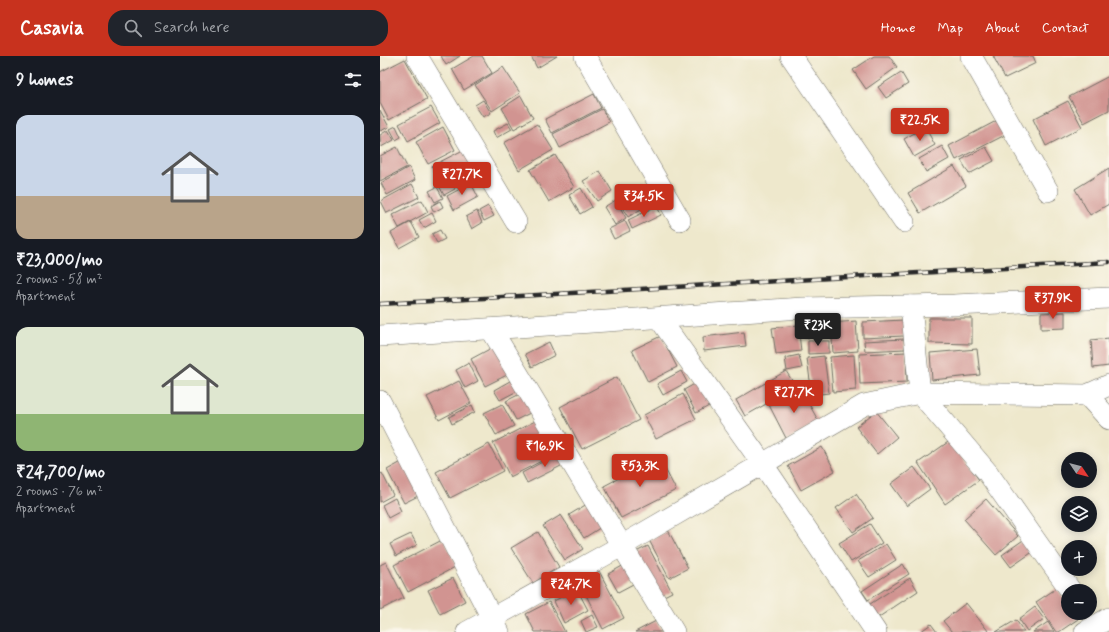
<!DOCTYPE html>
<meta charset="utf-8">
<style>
body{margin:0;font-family:Mynerve,sans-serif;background:#20242c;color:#f1f3f6;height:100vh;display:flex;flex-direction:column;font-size:15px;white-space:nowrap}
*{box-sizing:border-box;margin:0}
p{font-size:13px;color:#9ea1a6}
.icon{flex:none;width:22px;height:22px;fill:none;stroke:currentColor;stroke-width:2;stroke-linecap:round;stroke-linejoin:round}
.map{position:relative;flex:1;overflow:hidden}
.details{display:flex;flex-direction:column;background:#171b24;width:380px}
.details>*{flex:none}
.needle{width:26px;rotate:125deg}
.controls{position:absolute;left:681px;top:396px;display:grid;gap:8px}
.controls a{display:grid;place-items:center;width:36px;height:36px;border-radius:50%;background:#171b24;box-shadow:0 2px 10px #0003;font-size:20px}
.price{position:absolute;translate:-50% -34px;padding:0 9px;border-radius:4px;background:#c8321e;color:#fff;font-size:13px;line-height:26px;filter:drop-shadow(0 1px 2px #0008)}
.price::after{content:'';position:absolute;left:50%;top:24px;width:12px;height:9px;margin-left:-6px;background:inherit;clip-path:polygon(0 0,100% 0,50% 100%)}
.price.current{background:#222;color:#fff}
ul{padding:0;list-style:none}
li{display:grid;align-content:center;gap:8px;height:212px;padding:0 16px}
li span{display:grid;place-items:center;height:124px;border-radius:12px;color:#555}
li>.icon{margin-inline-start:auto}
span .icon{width:72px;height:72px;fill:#fffc;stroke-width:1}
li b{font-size:17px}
h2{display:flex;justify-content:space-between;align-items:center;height:48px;padding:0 16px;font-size:17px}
header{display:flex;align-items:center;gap:24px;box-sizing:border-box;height:56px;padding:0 20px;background:#c8321e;color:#fff}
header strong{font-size:19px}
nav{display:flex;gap:22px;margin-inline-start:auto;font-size:14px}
.search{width:280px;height:36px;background:#20242c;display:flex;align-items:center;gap:10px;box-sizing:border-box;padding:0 14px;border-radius:16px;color:#9ea1a6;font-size:15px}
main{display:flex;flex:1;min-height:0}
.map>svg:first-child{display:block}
.building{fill:#d19491}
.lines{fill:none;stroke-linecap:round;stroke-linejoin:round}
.minor-casing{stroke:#6f6d63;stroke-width:22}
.minor{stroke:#fff;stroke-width:21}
.rail-casing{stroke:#2b2b2b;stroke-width:4.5}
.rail{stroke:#fbf7ec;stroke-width:3;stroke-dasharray:9;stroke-linecap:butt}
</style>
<header>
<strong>Casavia</strong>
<div class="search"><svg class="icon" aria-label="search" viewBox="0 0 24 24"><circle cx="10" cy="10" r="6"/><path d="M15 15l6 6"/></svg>Search here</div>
<nav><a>Home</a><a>Map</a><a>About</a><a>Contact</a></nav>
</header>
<main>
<section class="details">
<h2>9 homes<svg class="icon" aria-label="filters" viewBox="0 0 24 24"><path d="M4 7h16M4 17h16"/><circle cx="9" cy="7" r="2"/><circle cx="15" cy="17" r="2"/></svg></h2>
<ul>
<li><span style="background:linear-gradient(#c9d6e8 65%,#b9a48a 0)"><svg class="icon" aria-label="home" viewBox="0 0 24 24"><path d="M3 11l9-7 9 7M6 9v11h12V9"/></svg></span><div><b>₹23,000/mo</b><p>2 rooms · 58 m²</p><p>Apartment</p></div></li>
<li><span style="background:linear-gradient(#dfe7d0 70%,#8fb573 0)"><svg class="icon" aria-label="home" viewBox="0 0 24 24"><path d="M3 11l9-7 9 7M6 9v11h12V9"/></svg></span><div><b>₹24,700/mo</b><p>2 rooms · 76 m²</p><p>Apartment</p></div></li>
</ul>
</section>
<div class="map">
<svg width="729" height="576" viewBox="0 0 729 576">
<rect width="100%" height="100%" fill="#fbf7ec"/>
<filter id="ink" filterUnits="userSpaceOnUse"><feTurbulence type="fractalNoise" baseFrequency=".025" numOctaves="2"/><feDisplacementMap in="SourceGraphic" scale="8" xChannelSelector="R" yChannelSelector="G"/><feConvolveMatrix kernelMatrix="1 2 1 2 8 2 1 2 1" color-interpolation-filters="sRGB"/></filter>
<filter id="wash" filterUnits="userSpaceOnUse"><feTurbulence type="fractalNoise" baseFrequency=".012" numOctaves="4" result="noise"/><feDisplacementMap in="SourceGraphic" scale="16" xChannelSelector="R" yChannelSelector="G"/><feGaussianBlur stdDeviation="0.9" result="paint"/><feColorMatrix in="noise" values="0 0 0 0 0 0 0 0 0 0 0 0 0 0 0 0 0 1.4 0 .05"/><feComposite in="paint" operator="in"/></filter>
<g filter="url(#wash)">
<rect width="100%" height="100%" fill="#eee8cc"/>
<g id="blocks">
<!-- building -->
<g class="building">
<path d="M61 0H80L66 9Z"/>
<path d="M94 0H102L112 17 84 34 72 13Z"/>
<path d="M151 0H177L157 12Z"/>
<path d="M494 0H509L517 11 486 33 473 14Z"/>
<path d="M613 0H653L656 7 625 22Z"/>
<path d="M25 3 47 43 9 64 0 47V16Z"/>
<path d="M123 11 140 37 112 55 95 29Z"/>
<path d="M521 16 528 28 506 42 498 31Z"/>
<path d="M729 20V54L704 67 689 41Z"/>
<path d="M214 38 221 52 172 77 165 63Z"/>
<path d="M141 40 153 62 134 73 122 52Z"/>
<path d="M103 44 111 57 103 61 95 49Z"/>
<path d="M688 45 702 71 666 90 653 63Z"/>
<path d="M51 51 60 67 28 85 19 68Z"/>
<path d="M222 53 229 66 180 92 173 78Z"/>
<path d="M0 54 9 71 0 75Z"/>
<path d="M618 64 625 79 576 104 569 90Z"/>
<path d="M128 67 132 73 116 82 113 75Z"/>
<path d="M157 68 173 94 139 114 124 87Z"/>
<path d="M16 70 21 81 16 84 10 73Z"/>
<path d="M63 71 75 94 48 108 36 86Z"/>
<path d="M545 71 555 89 534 101 524 83Z"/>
<path d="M8 74 14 84 1 91 0 79Z"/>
<path d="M562 90 569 103 546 116 539 103Z"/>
<path d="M17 91 27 111 0 125V100Z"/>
<path d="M606 91 614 105 589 118 581 104Z"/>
<path d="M85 93 93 108 60 126 52 110Z"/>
<path d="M175 99 194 131 169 146 150 114Z"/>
<path d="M574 110 586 130 540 157 528 137Z"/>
<path d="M29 111 35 124 7 139 1 127Z"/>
<path d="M729 112V148L710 159 695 133Z"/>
<path d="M220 115 232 135 217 145 203 125Z"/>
<path d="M85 116 90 125 77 132 72 123Z"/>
<path d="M71 124 75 133 64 139 59 130Z"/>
<path d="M91 127 98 141 74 154 67 140Z"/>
<path d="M32 128 39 141 7 157 1 145Z"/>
<path d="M261 129 271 147 248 161 237 143Z"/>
<path d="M57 131 63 142 55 146 49 135Z"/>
<path d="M201 132 212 151 200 158 189 139Z"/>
<path d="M42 144 48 156 19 172 12 159Z"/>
<path d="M236 144 246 162 235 169 224 151Z"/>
<path d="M60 145 63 151 54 156 51 150Z"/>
<path d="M108 150 114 160 104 165 99 155Z"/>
<path d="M277 150 281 159 252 173 248 164Z"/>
<path d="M97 155 102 167 92 173 86 161Z"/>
<path d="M52 157 56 165 44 172 39 164Z"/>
<path d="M245 165 250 175 234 183 229 173Z"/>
<path d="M31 166 39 181 19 192 11 177Z"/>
<path d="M60 174 65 183 57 187 52 178Z"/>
<path d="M685 256V272L661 273V257Z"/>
<path d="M549 262H592V288L549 287Z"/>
<path d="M524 264V280L483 282V266Z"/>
<path d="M476 265 478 295 453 297 451 267Z"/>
<path d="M447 268 448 281 424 282 423 269Z"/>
<path d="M418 269 421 295 396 298 392 272Z"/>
<path d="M364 276 366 290 324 295 323 281Z"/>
<path d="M281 280 297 311 268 326 252 294Z"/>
<path d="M729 282V310L713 312 711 284Z"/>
<path d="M524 283 525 293 485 295 484 285Z"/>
<path d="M428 285H449V297L428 298Z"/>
<path d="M169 286 175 299 152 311 145 298Z"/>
<path d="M119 288 133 316 105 330 91 303Z"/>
<path d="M597 293 600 319 552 324 550 297Z"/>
<path d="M526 296 527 326 480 328 479 298Z"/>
<path d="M419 299 422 312 407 315 405 302Z"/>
<path d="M474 299 476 334 453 336 450 301Z"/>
<path d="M444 300 449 337 432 339 427 302Z"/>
<path d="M89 307 98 325 85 332 76 314Z"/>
<path d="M301 315 307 326 283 339 277 328Z"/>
<path d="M406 315 416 331 365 360 356 344Z"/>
<path d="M137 321 143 332 120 344 114 334Z"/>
<path d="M237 321 259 364 202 393 180 351Z"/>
<path d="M79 325 91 347 59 364 47 341Z"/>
<path d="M318 326 329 350 316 357 304 334Z"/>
<path d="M420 332 439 366 407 384 389 349Z"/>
<path d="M142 337 152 356 136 364 126 345Z"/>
<path d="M303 338 316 363 276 383 264 359Z"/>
<path d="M122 348 134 370 116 379 104 357Z"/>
<path d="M92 349 95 356 72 368 69 361Z"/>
<path d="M496 355 517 381 497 398 476 371Z"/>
<path d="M157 364 175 398 130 421 113 387Z"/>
<path d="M571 384 599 424 565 448 538 407Z"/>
<path d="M109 388 123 415 70 442 56 416Z"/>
<path d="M442 391 455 415 421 434 408 410Z"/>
<path d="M181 396 187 407 147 427 142 417Z"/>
<path d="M279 401 296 434 241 462 224 430Z"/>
<path d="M27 403 44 437 24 447 7 414Z"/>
<path d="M534 411 550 433 527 450 511 428Z"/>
<path d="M2 417 13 439 0 446V418Z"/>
<path d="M476 438 493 462 473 476 456 452Z"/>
<path d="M15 442 21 455 8 462 2 449Z"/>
<path d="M606 443 638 480 616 499 584 463Z"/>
<path d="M212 445 226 468 204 482 189 459Z"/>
<path d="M181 459 203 493 185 504 163 470Z"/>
<path d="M490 468 502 487 471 506 459 487Z"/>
<path d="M288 474 308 512 289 522 269 484Z"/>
<path d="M158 476 179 511 153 527 131 492Z"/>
<path d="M31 478 37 489 16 500 10 488Z"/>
<path d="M646 482 654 495 631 511 622 499Z"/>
<path d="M64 483 77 510 28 536 14 509Z"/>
<path d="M506 488 516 504 489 521 478 505Z"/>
<path d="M268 490 292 536 278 543 254 497Z"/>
<path d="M6 506 24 542 0 554V509Z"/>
<path d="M246 508 255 527 238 536 228 518Z"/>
<path d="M523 508 529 518 488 544 482 535Z"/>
<path d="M219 515 244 562 223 573 199 525Z"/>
<path d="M73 522 85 545 60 558 48 534Z"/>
<path d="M530 522 538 535 496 563 487 550Z"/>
<path d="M677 532 688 549V557H694L698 563 679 576H676L656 546Z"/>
<path d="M197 533 208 554 184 567 174 545Z"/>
<path d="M169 546 185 576H155L146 558Z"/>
<path d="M586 547 609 576H572L563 565Z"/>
<path d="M655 551 664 563 647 575 639 563Z"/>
<path d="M212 559 218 571 206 576 201 565Z"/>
<path d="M636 564 644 576H616Z"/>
<path d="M276 565 282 576H255Z"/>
<path d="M668 566 674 576H653Z"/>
<path d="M551 568 557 576H540Z"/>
</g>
</g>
</g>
<g filter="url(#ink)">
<use href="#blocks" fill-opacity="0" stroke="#6f6d63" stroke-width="1"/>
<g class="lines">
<defs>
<g id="minor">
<path d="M37 0 136 166"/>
<path d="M205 0 300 164"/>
<path d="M411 0 524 166"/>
<path d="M591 0 668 135"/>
<path d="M279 262 382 407 496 576"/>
<path d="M111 273 294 576"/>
<path d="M0 280 423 252 574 249 729 242"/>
<path d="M707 339 729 363"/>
<path d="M0 345 119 576"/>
<path d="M691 535 608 417 540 337 707 339 729 329"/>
<path d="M87 576 243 489 484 349 540 337 531 250"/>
<path d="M705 576 729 562"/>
</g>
</defs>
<!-- minor casing -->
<use href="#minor" class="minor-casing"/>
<!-- minor -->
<use href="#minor" class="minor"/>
<defs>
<path id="rail" d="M0 248 729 206"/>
</defs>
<!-- rail casing -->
<use href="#rail" class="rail-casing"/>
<!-- rail -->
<use href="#rail" class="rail"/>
</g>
</g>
</svg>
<div class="controls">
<a><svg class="needle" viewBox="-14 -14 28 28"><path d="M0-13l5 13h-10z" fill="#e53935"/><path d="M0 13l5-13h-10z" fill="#9ea1a6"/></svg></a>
<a><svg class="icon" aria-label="layers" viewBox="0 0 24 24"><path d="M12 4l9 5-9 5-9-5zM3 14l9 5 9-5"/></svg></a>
<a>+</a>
<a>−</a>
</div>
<b class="price" style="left:540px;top:86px">₹22.5K</b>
<b class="price" style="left:82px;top:140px">₹27.7K</b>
<b class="price" style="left:264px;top:162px">₹34.5K</b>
<b class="price" style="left:673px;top:264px">₹37.9K</b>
<b class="price current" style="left:438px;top:291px">₹23K</b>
<b class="price" style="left:414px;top:358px">₹27.7K</b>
<b class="price" style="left:165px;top:412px">₹16.9K</b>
<b class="price" style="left:260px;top:432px">₹53.3K</b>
<b class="price" style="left:191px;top:550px">₹24.7K</b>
</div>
</main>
